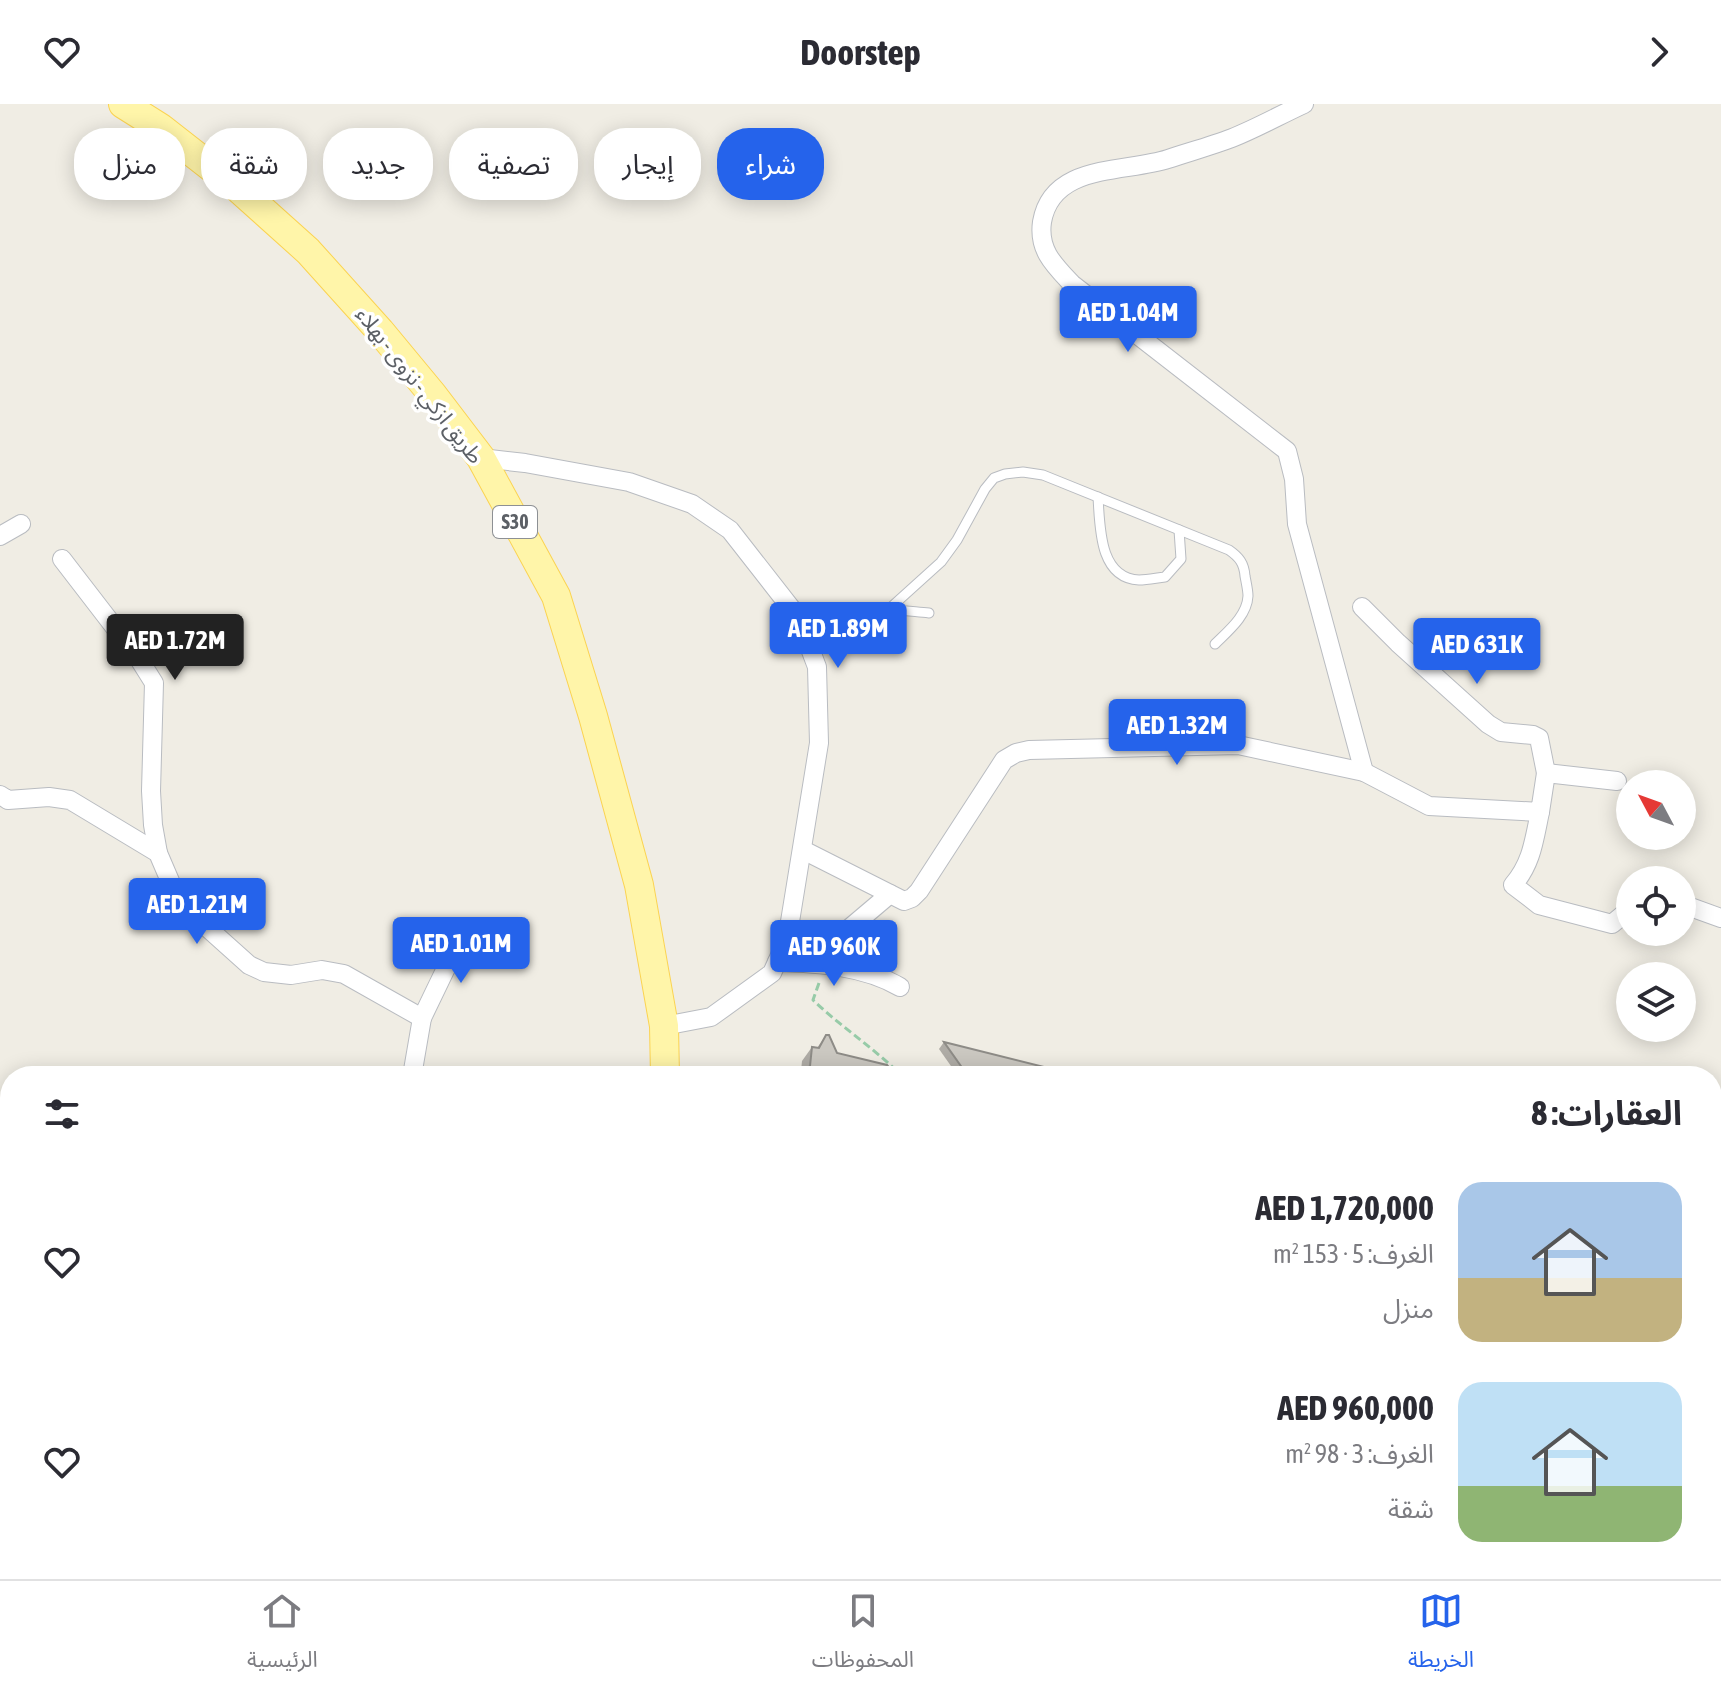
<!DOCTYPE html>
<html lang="ar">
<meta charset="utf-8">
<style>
body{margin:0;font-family:"Asap Condensed","Noto Sans Arabic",sans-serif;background:#f2f2f3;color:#2b2b33;direction:rtl;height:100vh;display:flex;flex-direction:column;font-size:30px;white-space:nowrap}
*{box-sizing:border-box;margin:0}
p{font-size:26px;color:#7c7c81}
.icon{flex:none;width:44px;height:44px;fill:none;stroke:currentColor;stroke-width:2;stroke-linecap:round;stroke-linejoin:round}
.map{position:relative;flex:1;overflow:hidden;direction:ltr}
.side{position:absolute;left:0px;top:962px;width:1722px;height:514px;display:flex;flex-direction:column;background:#fff;border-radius:32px 32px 0 0;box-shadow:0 4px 20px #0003;direction:rtl}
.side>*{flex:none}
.banner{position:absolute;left:24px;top:24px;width:800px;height:72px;direction:rtl;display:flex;gap:16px}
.needle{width:52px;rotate:311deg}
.fabs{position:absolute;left:1616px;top:666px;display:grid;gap:16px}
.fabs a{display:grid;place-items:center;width:80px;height:80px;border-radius:50%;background:#fff;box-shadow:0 4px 20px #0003;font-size:40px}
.price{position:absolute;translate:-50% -68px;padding:0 18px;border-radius:8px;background:#2563eb;color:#fff;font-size:26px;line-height:52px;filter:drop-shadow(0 2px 4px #0008)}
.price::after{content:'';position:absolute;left:50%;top:48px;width:24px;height:18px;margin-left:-12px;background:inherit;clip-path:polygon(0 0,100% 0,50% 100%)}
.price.active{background:#222;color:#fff}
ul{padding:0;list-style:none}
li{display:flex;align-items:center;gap:24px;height:200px;padding:0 40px}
li span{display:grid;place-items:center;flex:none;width:224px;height:160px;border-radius:24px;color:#555}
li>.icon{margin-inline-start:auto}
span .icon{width:96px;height:96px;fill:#fffc;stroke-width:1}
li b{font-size:34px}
h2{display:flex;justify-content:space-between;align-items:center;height:96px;padding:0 40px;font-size:34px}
.pill{padding:0 28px;border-radius:32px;background:#fff;box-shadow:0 4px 20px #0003;font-size:28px;line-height:72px}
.pill.active{background:#2563eb;color:#fff}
header{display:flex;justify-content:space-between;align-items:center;height:104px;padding:0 40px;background:#fff;font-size:36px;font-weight:700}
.tab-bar{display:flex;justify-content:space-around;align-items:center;height:112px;border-top:2px solid #e1e1e2;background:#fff;font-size:22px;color:#7c7c81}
.tab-bar a{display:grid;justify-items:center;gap:4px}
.tab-bar .active{color:#2563eb}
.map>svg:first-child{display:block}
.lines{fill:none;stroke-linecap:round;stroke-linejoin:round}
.service-casing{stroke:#b9bcc1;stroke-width:11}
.minor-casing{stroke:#b9bcc1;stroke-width:20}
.primary-casing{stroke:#fbd351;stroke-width:30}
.path{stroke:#97cba8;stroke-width:3;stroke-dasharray:8 4;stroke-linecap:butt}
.service{stroke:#fff;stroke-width:9}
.minor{stroke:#fff;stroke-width:18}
.primary{stroke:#fff5a9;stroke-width:28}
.wall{fill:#afaca6}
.shaded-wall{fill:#8e8c87}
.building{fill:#cbc8c1;stroke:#8e8c87;stroke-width:2}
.labels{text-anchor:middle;stroke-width:7;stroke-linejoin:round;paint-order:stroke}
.shield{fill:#fff;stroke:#8d9094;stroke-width:2}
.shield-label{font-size:20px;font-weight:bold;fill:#5c6066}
.street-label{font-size:22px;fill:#5c6066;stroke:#fff}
</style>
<header><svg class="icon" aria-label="forward" viewBox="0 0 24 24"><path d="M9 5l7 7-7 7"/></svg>Doorstep<svg class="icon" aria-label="heart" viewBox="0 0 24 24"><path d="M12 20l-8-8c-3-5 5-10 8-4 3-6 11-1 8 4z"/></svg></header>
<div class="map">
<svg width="1721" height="1475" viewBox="0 0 1721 1475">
<rect width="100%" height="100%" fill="#f0ede4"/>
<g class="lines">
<defs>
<g id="service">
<path d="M1098 393C1100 423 1099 474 1139 476 1148 476 1156 474 1165 473L1181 455 1179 426"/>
<path d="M889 505 941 458 957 436 985 385 994 374 1005 370 1023 368 1043 371 1229 446C1239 453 1244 459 1245 472 1246 478 1248 486 1248 492 1247 512 1228 527 1215 540"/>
<path d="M798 513C848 499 878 504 929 509"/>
<path d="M129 1466 140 1475"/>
<path d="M1686 1466 1687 1475"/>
<path d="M71 1475 88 1466"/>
<path d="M442 1475 455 1466"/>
</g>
<g id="minor">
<path d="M1304 0C1280 11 1257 24 1232 34 1211 42 1189 48 1168 55 1125 69 1052 59 1042 118 1038 146 1054 161 1072 180L1287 347 1294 375 1297 420 1364 668"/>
<path d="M481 354 525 359 629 378 692 400 730 426 798 513 817 563 819 639 787 836 772 869 711 913 664 922"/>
<path d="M0 432 21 420"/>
<path d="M62 455 139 555 154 579 151 687 153 721 158 749"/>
<path d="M1362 503 1398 539 1488 620 1501 628 1533 631 1539 634 1546 669"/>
<path d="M0 691 8 696 49 693 70 696 158 749 176 791 191 809 249 861 264 868 291 871 322 866 344 870 422 914 412 972"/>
<path d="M1540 708C1534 736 1532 759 1513 781L1539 801 1612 820 1630 805"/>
<path d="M803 746 904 797 912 794 919 787 1004 656 1016 649 1029 646 1238 641 1364 668 1429 702 1540 708 1546 669 1617 677"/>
<path d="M1682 800 1721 814"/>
<path d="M838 834 890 790"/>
<path d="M777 858C818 859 864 862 900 883"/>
<path d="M422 914 462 831"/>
<path d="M1712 1194 1721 1192"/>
<path d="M0 1391 10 1397"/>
<path d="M249 1466 255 1475"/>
<path d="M623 1466 628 1475"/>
<path d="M807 1466 812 1475"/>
<path d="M900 1475 913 1466"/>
</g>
<g id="primary">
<path d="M123 0 161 24 239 85 308 147 380 227 433 291 481 354 556 492 593 612 639 781 664 922 665 972"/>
<path d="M734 1466 737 1475"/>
</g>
</defs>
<!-- service casing -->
<use href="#service" class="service-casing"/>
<!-- minor casing -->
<use href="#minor" class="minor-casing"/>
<!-- primary casing -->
<use href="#primary" class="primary-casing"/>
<!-- path -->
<g class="path">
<path d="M819 879 813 896C841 923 874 944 902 972"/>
<path d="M515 1475 536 1466"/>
</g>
<!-- service -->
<use href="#service" class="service"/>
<!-- minor -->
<use href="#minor" class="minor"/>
<!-- primary -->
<use href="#primary" class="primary"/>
</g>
<!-- wall -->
<g class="wall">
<path d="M826 931 837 949 801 967 802 957 812 943 817 944Z"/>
<path d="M944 938 1080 972H958L939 945Z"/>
</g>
<!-- shaded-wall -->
<g class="shaded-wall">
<path d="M1053 1466H1110L1173 1475H1116Z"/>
<path d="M1223 1466H1234L1232 1468 1213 1475H1197Z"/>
</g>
<!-- building -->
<g class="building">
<path d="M826 931H829L837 949 887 961 896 972H792L810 962 812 943 819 944Z"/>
<path d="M944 938 1080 972H968Z"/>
<path d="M1110 1466H1223L1197 1475H1173Z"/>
</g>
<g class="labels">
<!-- shield labels -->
<rect class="shield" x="493" y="402" width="44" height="32" rx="6"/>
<g class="shield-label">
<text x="515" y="425">S30</text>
</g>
<!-- street labels -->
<g class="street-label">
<text transform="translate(420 281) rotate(52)" y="8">طريق ازكي - نزوى - بهلاء</text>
</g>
</g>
</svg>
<div class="fabs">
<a><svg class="needle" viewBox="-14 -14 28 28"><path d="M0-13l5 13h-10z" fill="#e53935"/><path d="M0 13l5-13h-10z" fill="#7c7c81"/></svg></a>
<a><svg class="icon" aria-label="locate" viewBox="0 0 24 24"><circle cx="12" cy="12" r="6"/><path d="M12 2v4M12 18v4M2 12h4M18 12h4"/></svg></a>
<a><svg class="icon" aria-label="layers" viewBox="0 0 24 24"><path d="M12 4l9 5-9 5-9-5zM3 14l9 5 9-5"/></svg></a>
</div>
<b class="price" style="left:1128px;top:250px">AED 1.04M</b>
<b class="price" style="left:838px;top:566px">AED 1.89M</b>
<b class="price active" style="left:175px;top:578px">AED 1.72M</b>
<b class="price" style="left:1477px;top:582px">AED 631K</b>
<b class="price" style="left:1177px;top:663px">AED 1.32M</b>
<b class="price" style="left:197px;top:842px">AED 1.21M</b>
<b class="price" style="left:461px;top:881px">AED 1.01M</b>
<b class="price" style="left:834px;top:884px">AED 960K</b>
<div class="banner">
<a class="pill active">شراء</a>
<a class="pill">إيجار</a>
<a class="pill">تصفية</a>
<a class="pill">جديد</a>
<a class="pill">شقة</a>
<a class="pill">منزل</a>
</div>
<section class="side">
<h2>العقارات: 8<svg class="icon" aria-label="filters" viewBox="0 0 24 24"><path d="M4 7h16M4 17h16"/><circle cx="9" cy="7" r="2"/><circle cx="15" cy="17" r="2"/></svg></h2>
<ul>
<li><span style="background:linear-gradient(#a9c7e8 60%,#c2b280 0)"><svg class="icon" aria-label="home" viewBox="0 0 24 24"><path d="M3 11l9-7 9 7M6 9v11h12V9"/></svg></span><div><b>AED 1,720,000</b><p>الغرف: 5 · 153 m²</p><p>منزل</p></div><svg class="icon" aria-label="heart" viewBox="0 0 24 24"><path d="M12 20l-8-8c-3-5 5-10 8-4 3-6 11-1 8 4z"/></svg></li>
<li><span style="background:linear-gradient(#bfe0f5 65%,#8fb573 0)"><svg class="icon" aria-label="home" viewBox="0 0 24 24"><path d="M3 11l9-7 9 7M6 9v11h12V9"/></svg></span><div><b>AED 960,000</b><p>الغرف: 3 · 98 m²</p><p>شقة</p></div><svg class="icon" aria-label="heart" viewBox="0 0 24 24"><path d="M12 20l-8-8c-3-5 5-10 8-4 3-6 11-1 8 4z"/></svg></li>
</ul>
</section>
</div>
<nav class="tab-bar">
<a class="active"><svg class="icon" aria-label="map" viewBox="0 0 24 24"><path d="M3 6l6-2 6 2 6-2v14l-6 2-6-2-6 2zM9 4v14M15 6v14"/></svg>الخريطة</a>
<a><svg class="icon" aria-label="saved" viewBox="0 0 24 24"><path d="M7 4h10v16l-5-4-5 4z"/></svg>المحفوظات</a>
<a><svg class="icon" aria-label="home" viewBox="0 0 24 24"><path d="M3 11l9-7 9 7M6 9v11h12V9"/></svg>الرئيسية</a>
</nav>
